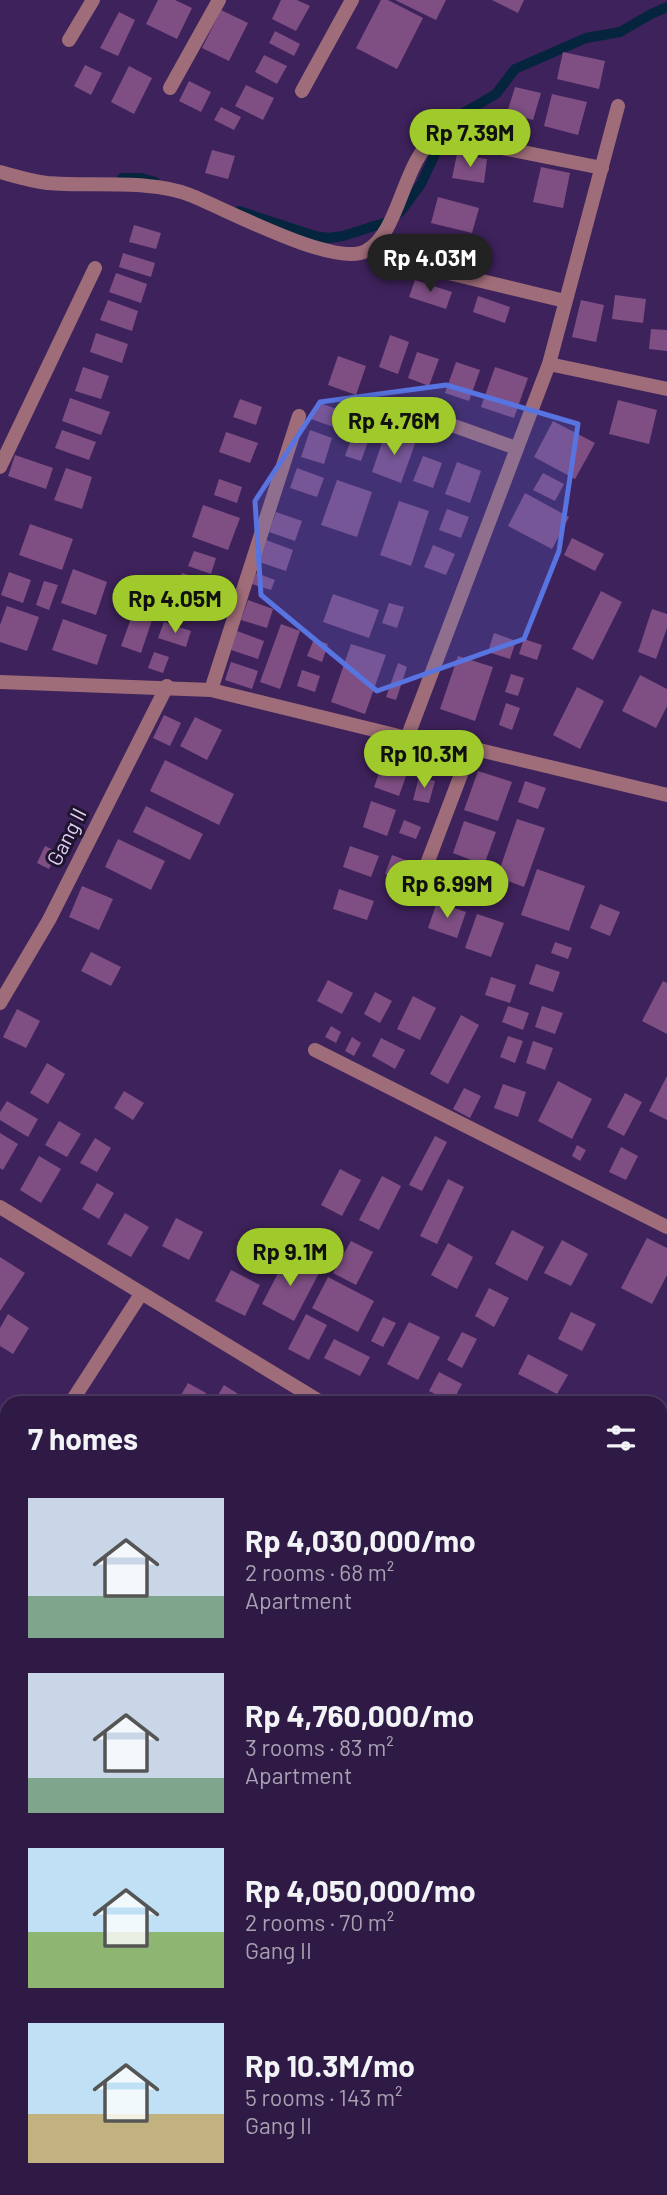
<!DOCTYPE html>
<meta charset="utf-8">
<style>
body{margin:0;font-family:Barlow,sans-serif;background:#3a274f;color:#f1f3f6;height:100vh;display:flex;flex-direction:column;font-size:26px;white-space:nowrap}
*{box-sizing:border-box;margin:0}
p{font-size:23px;color:#a7a1b2}
.icon{flex:none;width:38px;height:38px;fill:none;stroke:currentColor;stroke-width:2;stroke-linecap:round;stroke-linejoin:round}
.map{position:relative;flex:1;overflow:hidden}
.drawer{position:absolute;left:0px;top:1396px;width:668px;height:800px;display:flex;flex-direction:column;background:#2e1a44;border-radius:21px 21px 0 0;box-shadow:0 2px 5px #0004,0 0 0 2px #49385d}
.drawer>*{flex:none}
.price{position:absolute;translate:-50% -60px;padding:0 16px;border-radius:24px;background:#a0c92b;color:#111;font-size:23px;line-height:46px;filter:drop-shadow(0 2px 4px #0008)}
.price::after{content:'';position:absolute;left:50%;top:42px;width:21px;height:16px;margin-left:-10px;background:inherit;clip-path:polygon(0 0,100% 0,50% 100%)}
.price.active{background:#222;color:#fff}
ul{padding:0;list-style:none}
li{display:flex;align-items:center;gap:21px;height:175px;padding:0 28px}
li span{display:grid;place-items:center;flex:none;width:196px;height:140px;border-radius:0px;color:#555}
li>.icon{margin-inline-start:auto}
span .icon{width:84px;height:84px;fill:#fffc;stroke-width:1}
li b{font-size:30px}
h2{display:flex;justify-content:space-between;align-items:center;height:84px;padding:0 28px;font-size:30px}
.map>svg:first-child{display:block}
.lines{fill:none;stroke-linecap:round;stroke-linejoin:round}
.stream{stroke:#04253d;stroke-width:10}
.building{fill:#7f4f84}
.street{stroke:#9f6d79;stroke-width:14}
.marked{fill:#5774e0;fill-opacity:0.2;stroke:#5774e0;stroke-width:5;stroke-linejoin:round}
.labels{text-anchor:middle;stroke-width:6;stroke-linejoin:round;paint-order:stroke}
.street-label{font-size:21px;fill:#ddcef1;stroke:#1f142d}
</style>
<div class="map">
<svg width="667" height="2195" viewBox="0 0 667 2195">
<rect width="100%" height="100%" fill="#3e225b"/>
<g class="lines">
<!-- stream -->
<g class="stream">
<path d="M122 178H141L155 182"/>
<path d="M239 211 315 236 329 238 343 236 387 222 401 211 421 184 451 120 496 94 515 69 586 38 620 32 651 14 667 7"/>
</g>
</g>
<!-- building -->
<g class="building">
<path d="M158 0H175L192 8 177 39 146 24Z"/>
<path d="M281 0H297L310 6 296 31 272 19Z"/>
<path d="M381 0H388L423 18 397 69 356 48Z"/>
<path d="M395 0H446L436 20Z"/>
<path d="M492 0H524L518 13Z"/>
<path d="M221 10 248 23 229 61 202 48Z"/>
<path d="M119 12 135 20 118 56 100 48Z"/>
<path d="M275 31 300 44 294 56 269 43Z"/>
<path d="M563 52 605 61 599 89 557 79Z"/>
<path d="M264 55 287 66 277 84 255 72Z"/>
<path d="M85 65 102 73 91 95 74 86Z"/>
<path d="M129 66 152 78 134 114 111 102Z"/>
<path d="M189 81 211 92 201 112 179 101Z"/>
<path d="M246 85 274 98 263 120 235 106Z"/>
<path d="M515 87 541 93 533 120 507 113Z"/>
<path d="M552 94 587 102 578 135 544 126Z"/>
<path d="M221 107 241 117 234 130 214 120Z"/>
<path d="M212 150 235 156 228 179 205 173Z"/>
<path d="M457 154 487 159 484 183 452 178Z"/>
<path d="M541 167 570 173 563 208 533 202Z"/>
<path d="M438 197 479 208 472 233 431 223Z"/>
<path d="M134 225 161 233 156 249 129 242Z"/>
<path d="M430 245 460 253 456 267 427 260Z"/>
<path d="M123 253 155 263 151 277 119 267Z"/>
<path d="M116 273 147 284 141 303 109 292Z"/>
<path d="M415 280 452 292 446 309 409 297Z"/>
<path d="M615 295 646 299 643 323 612 319Z"/>
<path d="M478 296 510 307 505 323 473 312Z"/>
<path d="M108 300 138 311 132 331 100 320Z"/>
<path d="M581 300 604 305 596 342 572 337Z"/>
<path d="M651 329 667 330V351L649 349Z"/>
<path d="M96 333 128 344 122 363 90 352Z"/>
<path d="M390 335 409 342 398 374 379 367Z"/>
<path d="M417 352 439 359 429 386 408 378Z"/>
<path d="M338 356 366 366 356 395 328 385Z"/>
<path d="M456 362 480 370 469 401 445 393Z"/>
<path d="M83 367 109 376 101 399 75 391Z"/>
<path d="M495 367 528 378 514 418 481 407Z"/>
<path d="M70 398 110 412 101 435 62 421Z"/>
<path d="M240 399 262 407 256 425 233 417Z"/>
<path d="M618 400 657 410 649 444 609 434Z"/>
<path d="M317 402 348 413 342 430 311 419Z"/>
<path d="M553 421 595 443 575 479 534 457Z"/>
<path d="M356 425 372 431 361 461 345 456Z"/>
<path d="M62 430 96 442 89 460 55 448Z"/>
<path d="M310 430 332 438 324 464 301 457Z"/>
<path d="M386 431 416 441 401 483 372 472Z"/>
<path d="M226 432 258 443 250 463 219 452Z"/>
<path d="M15 455 53 468 46 489 8 476Z"/>
<path d="M423 456 442 463 433 488 413 481Z"/>
<path d="M457 462 481 471 470 503 445 494Z"/>
<path d="M66 468 92 477 82 509 54 500Z"/>
<path d="M297 468 324 478 317 497 290 488Z"/>
<path d="M543 473 564 484 555 501 533 490Z"/>
<path d="M219 479 242 487 237 503 214 495Z"/>
<path d="M337 480 372 492 357 537 321 525Z"/>
<path d="M525 493 569 517 552 549 508 526Z"/>
<path d="M399 501 429 511 411 566 380 555Z"/>
<path d="M203 505 240 518 228 550 192 537Z"/>
<path d="M447 509 469 517 461 538 439 530Z"/>
<path d="M276 512 302 521 295 541 269 532Z"/>
<path d="M30 524 73 539 62 570 19 555Z"/>
<path d="M572 538 604 554 595 571 564 555Z"/>
<path d="M266 540 293 550 286 571 259 562Z"/>
<path d="M433 545 455 554 446 575 424 567Z"/>
<path d="M194 551 216 558 211 574 188 566Z"/>
<path d="M73 569 107 582 96 615 61 603Z"/>
<path d="M9 572 31 580 23 603 1 595Z"/>
<path d="M182 573 214 584 204 611 172 600Z"/>
<path d="M256 573 275 580 271 590 252 584Z"/>
<path d="M44 581 58 585 49 610 36 605Z"/>
<path d="M601 591 622 602 593 660 572 649Z"/>
<path d="M333 594 379 610 369 638 323 622Z"/>
<path d="M248 600 273 609 267 628 241 620Z"/>
<path d="M389 603 404 607 397 628 382 623Z"/>
<path d="M7 606 39 617 27 651 0 642V625Z"/>
<path d="M652 609 667 614V628L656 659 638 652Z"/>
<path d="M133 613 152 620 141 653 121 646Z"/>
<path d="M63 619 107 635 97 665 52 650Z"/>
<path d="M164 622 191 631 186 647 158 638Z"/>
<path d="M281 624 300 631 280 689 260 682Z"/>
<path d="M237 631 264 641 258 659 231 650Z"/>
<path d="M494 633 516 641 510 659 488 652Z"/>
<path d="M314 639 328 644 322 662 307 656Z"/>
<path d="M524 639 542 645 537 660 519 654Z"/>
<path d="M351 644 386 655 365 714 331 702Z"/>
<path d="M154 652 169 657 163 673 148 668Z"/>
<path d="M458 656 493 667 475 721 440 709Z"/>
<path d="M231 662 258 671 252 689 225 680Z"/>
<path d="M398 663 407 667 396 700 386 697Z"/>
<path d="M302 670 320 676 315 692 297 686Z"/>
<path d="M511 674 524 678 518 696 505 692Z"/>
<path d="M640 675 667 689V706L656 728 622 711Z"/>
<path d="M577 687 604 701 580 749 553 735Z"/>
<path d="M506 703 520 708 512 730 499 725Z"/>
<path d="M164 715 181 723 170 746 153 738Z"/>
<path d="M195 717 222 730 207 760 180 746Z"/>
<path d="M165 760 234 794 219 825 150 791Z"/>
<path d="M381 768 406 776 399 796 374 787Z"/>
<path d="M478 771 512 782 498 821 464 810Z"/>
<path d="M419 777 435 781 429 803 413 800Z"/>
<path d="M525 781 546 788 538 809 518 802Z"/>
<path d="M371 801 396 810 387 836 363 827Z"/>
<path d="M146 806 203 834 190 860 133 832Z"/>
<path d="M517 819 545 828 524 887 497 877Z"/>
<path d="M404 820 421 827 416 839 399 833Z"/>
<path d="M464 821 496 832 484 865 453 853Z"/>
<path d="M118 839 165 861 151 890 105 867Z"/>
<path d="M45 846 58 852 49 869 37 863Z"/>
<path d="M350 846 379 856 371 877 343 867Z"/>
<path d="M392 855 411 862 404 880 385 874Z"/>
<path d="M537 869 585 886 569 931 521 915Z"/>
<path d="M441 870 466 879 461 893 437 884Z"/>
<path d="M82 886 113 899 99 930 69 917Z"/>
<path d="M339 889 374 901 367 920 333 909Z"/>
<path d="M437 902 466 912 457 938 428 928Z"/>
<path d="M600 904 620 912 610 936 590 928Z"/>
<path d="M477 914 504 923 491 957 465 948Z"/>
<path d="M555 942 572 948 568 959 551 953Z"/>
<path d="M91 952 121 967 111 986 81 971Z"/>
<path d="M536 964 560 972 553 992 529 984Z"/>
<path d="M491 977 516 985 510 1003 485 995Z"/>
<path d="M328 980 353 993 342 1014 317 1001Z"/>
<path d="M663 981 667 983V1034L642 1021Z"/>
<path d="M375 992 392 1001 380 1023 364 1014Z"/>
<path d="M413 996 436 1008 420 1040 397 1029Z"/>
<path d="M508 1006 529 1013 523 1030 502 1022Z"/>
<path d="M542 1006 563 1013 555 1034 535 1027Z"/>
<path d="M17 1009 40 1021 26 1048 3 1037Z"/>
<path d="M461 1015 479 1025 448 1084 430 1074Z"/>
<path d="M331 1026 341 1032 336 1043 325 1037Z"/>
<path d="M508 1036 523 1041 515 1063 500 1057Z"/>
<path d="M352 1037 361 1043 354 1056 345 1051Z"/>
<path d="M381 1038 405 1050 395 1069 372 1056Z"/>
<path d="M533 1041 553 1048 545 1070 526 1063Z"/>
<path d="M47 1063 65 1074 48 1104 30 1093Z"/>
<path d="M667 1076V1120L649 1111Z"/>
<path d="M558 1081 592 1099 572 1139 538 1121Z"/>
<path d="M503 1084 526 1092 518 1117 494 1108Z"/>
<path d="M464 1088 481 1096 470 1118 453 1109Z"/>
<path d="M124 1091 144 1103 133 1120 114 1108Z"/>
<path d="M625 1093 642 1102 624 1136 607 1127Z"/>
<path d="M7 1101 38 1119 28 1137 0 1120V1112Z"/>
<path d="M59 1121 81 1134 67 1157 45 1145Z"/>
<path d="M0 1133 18 1144 3 1170 0 1168Z"/>
<path d="M435 1136 447 1142 422 1191 409 1185Z"/>
<path d="M95 1138 111 1148 97 1172 80 1163Z"/>
<path d="M577 1145 586 1150 580 1161 572 1156Z"/>
<path d="M621 1147 638 1156 626 1180 609 1172Z"/>
<path d="M39 1156 61 1169 41 1203 20 1190Z"/>
<path d="M340 1169 361 1180 342 1216 321 1205Z"/>
<path d="M382 1176 401 1186 379 1230 359 1220Z"/>
<path d="M448 1179 464 1187 437 1244 420 1236Z"/>
<path d="M97 1183 114 1193 99 1219 82 1209Z"/>
<path d="M125 1213 149 1227 131 1257 107 1244Z"/>
<path d="M176 1218 203 1232 189 1260 162 1246Z"/>
<path d="M512 1230 544 1247 527 1281 495 1264Z"/>
<path d="M647 1238 667 1248V1275L652 1304 621 1288Z"/>
<path d="M562 1240 588 1254 571 1286 544 1273Z"/>
<path d="M351 1241 373 1252 356 1285 333 1273Z"/>
<path d="M448 1243 473 1257 457 1289 431 1275Z"/>
<path d="M287 1256 319 1273 294 1321 262 1304Z"/>
<path d="M0 1257 25 1273 0 1311Z"/>
<path d="M231 1270 260 1285 245 1316 215 1301Z"/>
<path d="M328 1277 374 1301 358 1332 312 1308Z"/>
<path d="M489 1288 509 1298 494 1327 475 1316Z"/>
<path d="M571 1312 596 1324 582 1351 558 1339Z"/>
<path d="M8 1314 29 1328 13 1354 0 1346V1328Z"/>
<path d="M306 1314 327 1325 309 1360 288 1349Z"/>
<path d="M383 1317 396 1323 383 1347 371 1341Z"/>
<path d="M409 1322 440 1337 418 1380 387 1364Z"/>
<path d="M462 1332 477 1339 462 1368 447 1360Z"/>
<path d="M334 1339 370 1357 360 1376 324 1358Z"/>
<path d="M528 1354 568 1375 557 1394 518 1374Z"/>
<path d="M439 1372 462 1384 452 1403 429 1391Z"/>
<path d="M188 1383 206 1393 200 1404H176Z"/>
<path d="M224 1385 254 1404H213Z"/>
<path d="M0 1415 7 1421V1460L0 1454Z"/>
<path d="M667 1680V1709L662 1706V1691Z"/>
<path d="M663 1898 667 1900V1928L662 1925Z"/>
</g>
<g class="lines">
<!-- street -->
<g class="street">
<path d="M69 40 93 0"/>
<path d="M170 88 219 0"/>
<path d="M302 91 352 0"/>
<path d="M0 172C15 176 31 181 47 183 90 187 151 179 190 195 224 208 334 268 366 251 401 232 402 159 438 135L602 168"/>
<path d="M436 270 565 301"/>
<path d="M549 364 667 389"/>
<path d="M418 413 516 448"/>
<path d="M0 467 95 268"/>
<path d="M0 682 211 690 407 738 471 748 667 795"/>
<path d="M211 690 299 416"/>
<path d="M407 738 549 364 618 106"/>
<path d="M414 898 471 748"/>
<path d="M0 1003 49 920 167 686"/>
<path d="M315 1050 667 1227"/>
<path d="M0 1207 324 1404"/>
<path d="M70 1404 141 1294"/>
<path d="M662 1473 667 1465"/>
<path d="M0 1508 7 1498"/>
<path d="M662 1783 667 1785"/>
</g>
</g>
<!-- marked area -->
<path class="marked" d="M446 385 578 424 559 551 524 639 377 691 261 595 255 501 320 402Z"/>
<g class="labels">
<!-- street labels -->
<g class="street-label">
<text transform="translate(67 837) rotate(-63)" y="7">Gang II</text>
</g>
</g>
</svg>
<b class="price" style="left:470px;top:169px">Rp 7.39M</b>
<b class="price active" style="left:430px;top:294px">Rp 4.03M</b>
<b class="price" style="left:394px;top:457px">Rp 4.76M</b>
<b class="price" style="left:175px;top:635px">Rp 4.05M</b>
<b class="price" style="left:424px;top:790px">Rp 10.3M</b>
<b class="price" style="left:447px;top:920px">Rp 6.99M</b>
<b class="price" style="left:290px;top:1288px">Rp 9.1M</b>
<section class="drawer">
<h2>7 homes<svg class="icon" aria-label="filters" viewBox="0 0 24 24"><path d="M4 7h16M4 17h16"/><circle cx="9" cy="7" r="2"/><circle cx="15" cy="17" r="2"/></svg></h2>
<ul>
<li><span style="background:linear-gradient(#c9d6e8 70%,#7fa58c 0)"><svg class="icon" aria-label="home" viewBox="0 0 24 24"><path d="M3 11l9-7 9 7M6 9v11h12V9"/></svg></span><div><b>Rp 4,030,000/mo</b><p>2 rooms · 68 m²</p><p>Apartment</p></div></li>
<li><span style="background:linear-gradient(#c9d6e8 75%,#7fa58c 0)"><svg class="icon" aria-label="home" viewBox="0 0 24 24"><path d="M3 11l9-7 9 7M6 9v11h12V9"/></svg></span><div><b>Rp 4,760,000/mo</b><p>3 rooms · 83 m²</p><p>Apartment</p></div></li>
<li><span style="background:linear-gradient(#bfe0f5 60%,#8fb573 0)"><svg class="icon" aria-label="home" viewBox="0 0 24 24"><path d="M3 11l9-7 9 7M6 9v11h12V9"/></svg></span><div><b>Rp 4,050,000/mo</b><p>2 rooms · 70 m²</p><p>Gang II</p></div></li>
<li><span style="background:linear-gradient(#bfe0f5 65%,#c2b280 0)"><svg class="icon" aria-label="home" viewBox="0 0 24 24"><path d="M3 11l9-7 9 7M6 9v11h12V9"/></svg></span><div><b>Rp 10.3M/mo</b><p>5 rooms · 143 m²</p><p>Gang II</p></div></li>
</ul>
</section>
</div>
